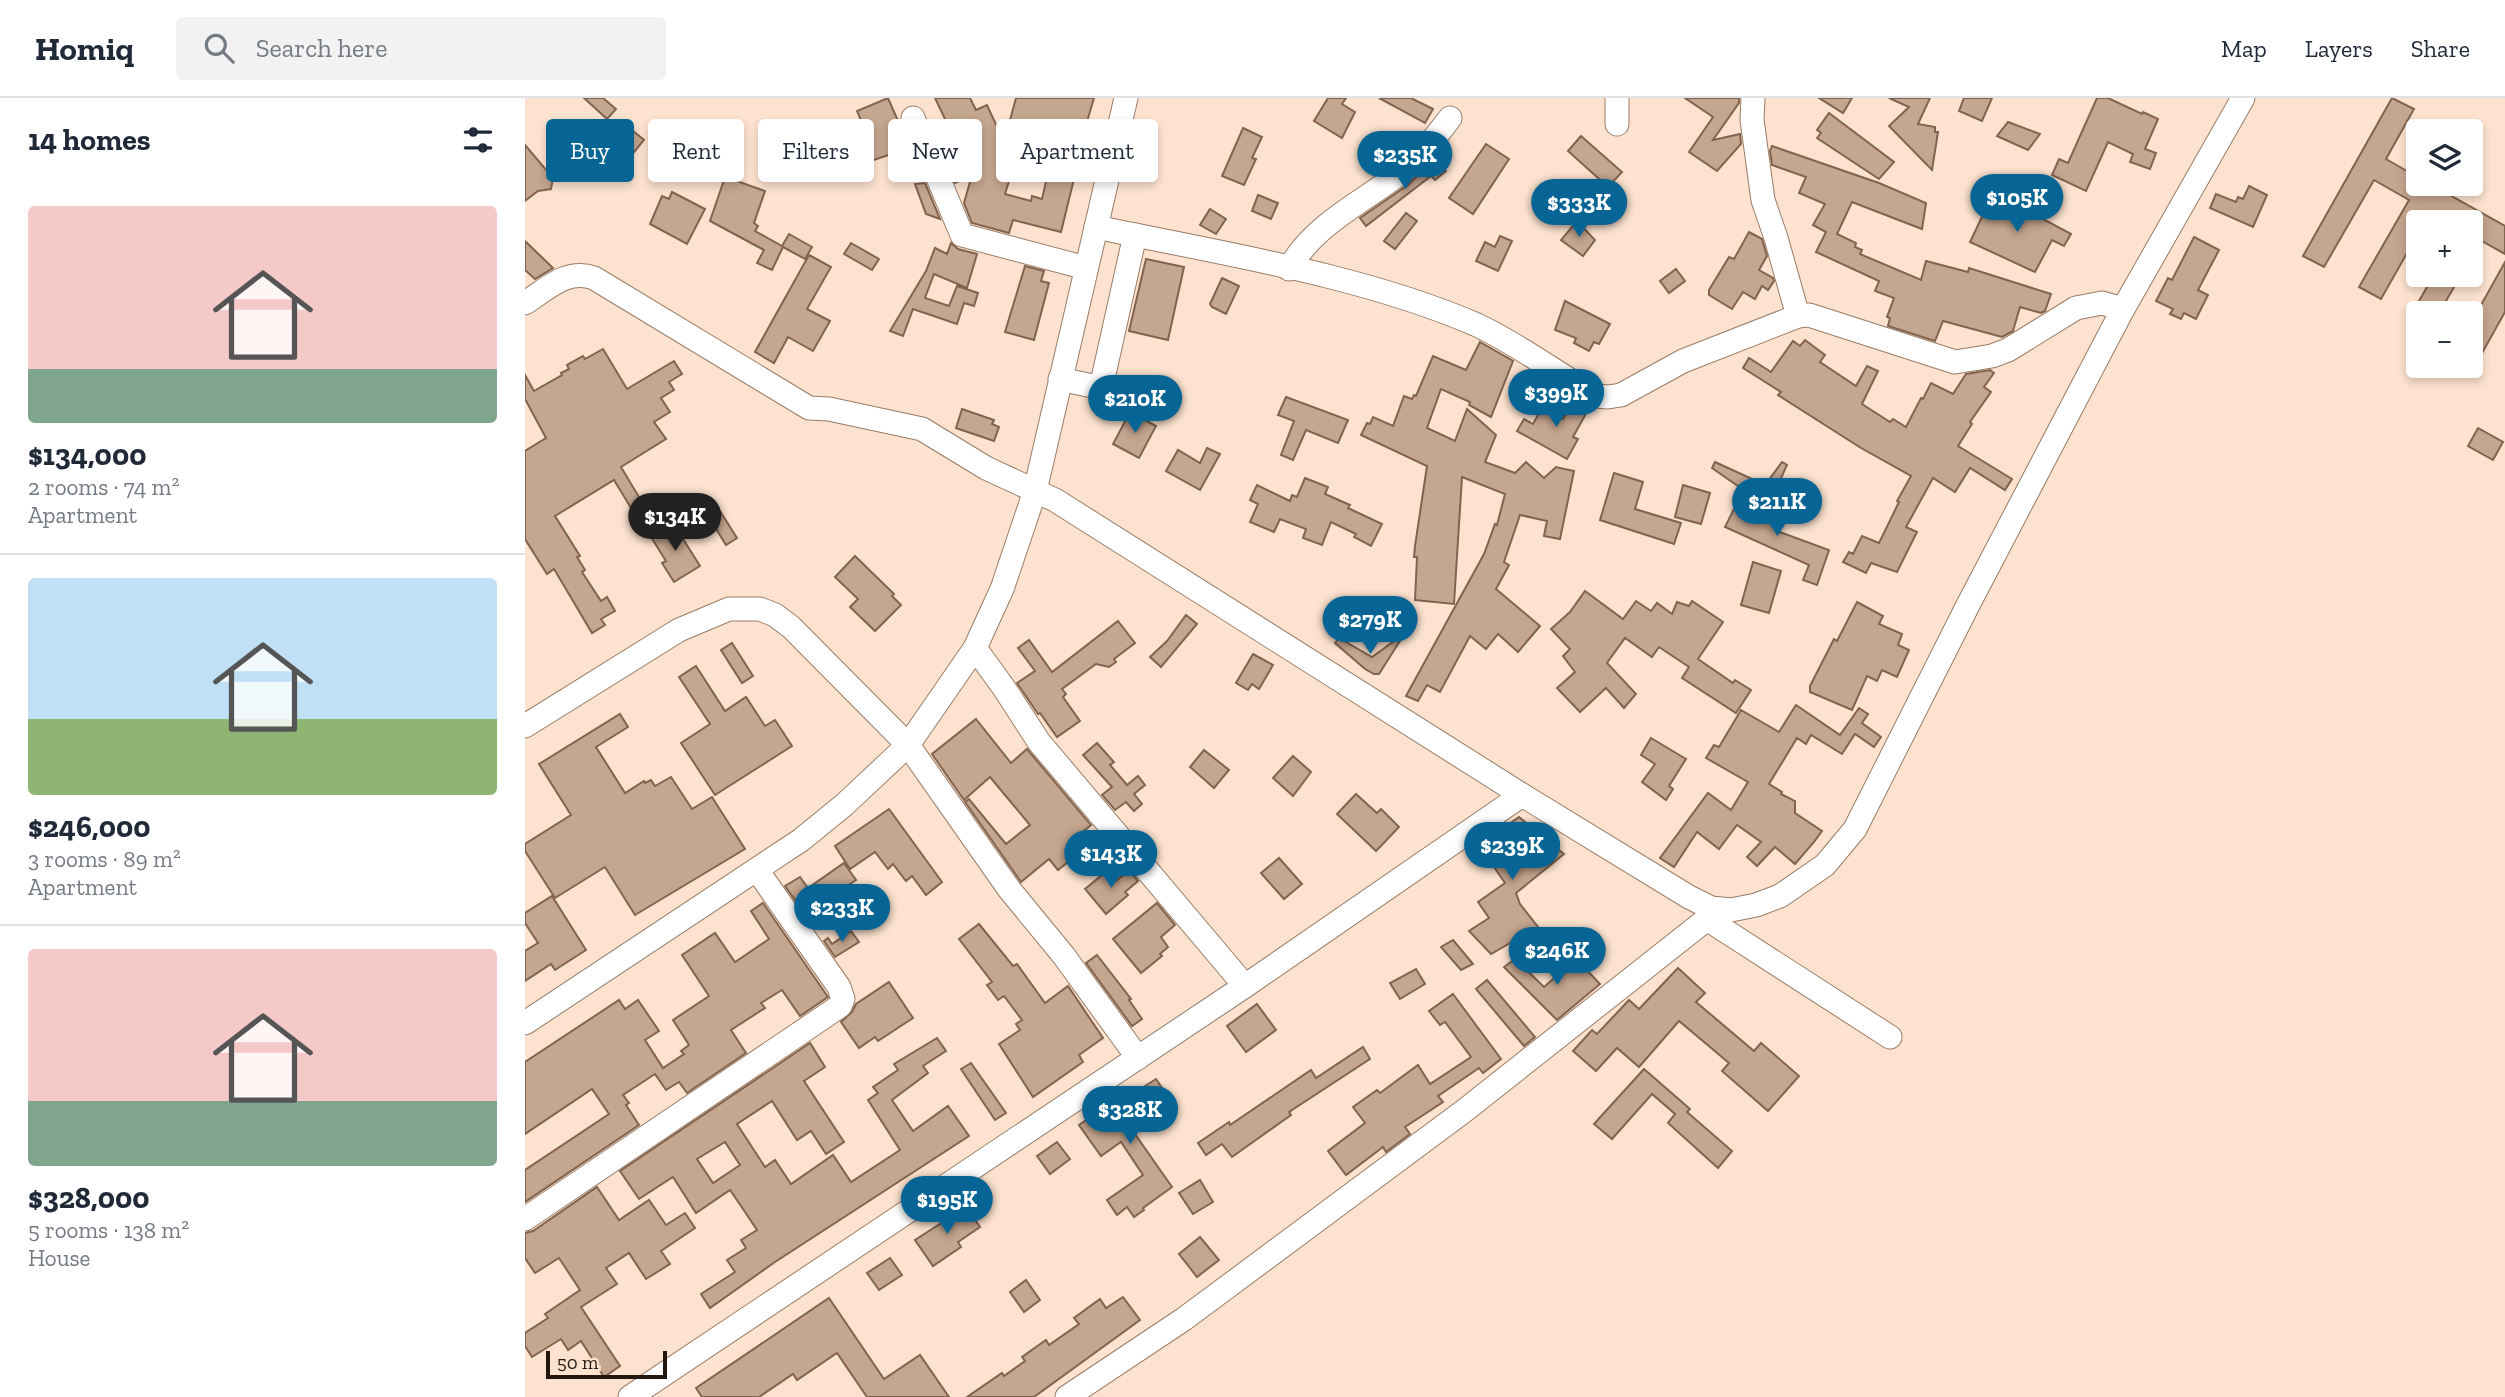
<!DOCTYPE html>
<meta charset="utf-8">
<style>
body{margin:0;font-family:"Zilla Slab",serif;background:#f2f2f3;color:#1f2937;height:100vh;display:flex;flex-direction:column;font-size:26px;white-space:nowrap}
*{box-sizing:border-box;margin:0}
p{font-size:23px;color:#747a83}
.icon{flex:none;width:38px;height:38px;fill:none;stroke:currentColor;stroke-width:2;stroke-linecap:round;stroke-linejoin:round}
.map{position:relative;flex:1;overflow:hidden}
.side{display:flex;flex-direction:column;background:#fff;width:525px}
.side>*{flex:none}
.hud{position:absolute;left:21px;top:21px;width:665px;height:63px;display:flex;gap:14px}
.fabs{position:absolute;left:1881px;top:21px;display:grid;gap:14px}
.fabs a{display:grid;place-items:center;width:77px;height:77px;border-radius:7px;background:#fff;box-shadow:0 4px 10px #0003;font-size:35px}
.scale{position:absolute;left:21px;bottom:18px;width:121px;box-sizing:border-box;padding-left:7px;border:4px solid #22170e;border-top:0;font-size:19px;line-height:24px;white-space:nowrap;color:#22170e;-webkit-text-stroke:5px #fde3cf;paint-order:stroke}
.price{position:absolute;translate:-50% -60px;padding:0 16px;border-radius:24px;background:#076595;color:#fff;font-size:23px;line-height:46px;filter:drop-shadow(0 2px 4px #0008)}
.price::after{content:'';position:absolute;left:50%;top:42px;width:21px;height:16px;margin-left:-10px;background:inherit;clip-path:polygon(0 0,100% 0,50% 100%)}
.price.on{background:#222;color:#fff}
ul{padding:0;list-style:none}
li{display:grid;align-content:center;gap:14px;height:371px;padding:0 28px}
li+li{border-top:2px solid #e0e1e3}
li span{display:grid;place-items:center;height:217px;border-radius:7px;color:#555}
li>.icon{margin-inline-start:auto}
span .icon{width:126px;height:126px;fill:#fffc;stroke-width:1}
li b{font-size:30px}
h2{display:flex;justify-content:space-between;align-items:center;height:84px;padding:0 28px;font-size:30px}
.pill{padding:0 24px;border-radius:7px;background:#fff;box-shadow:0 4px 10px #0003;font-size:24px;line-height:63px}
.pill.on{background:#076595;color:#fff}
header{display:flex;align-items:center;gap:42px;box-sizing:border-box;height:98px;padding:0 35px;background:#fff;border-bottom:2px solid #e0e1e3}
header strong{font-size:33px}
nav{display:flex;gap:38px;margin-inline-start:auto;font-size:24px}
.search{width:490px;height:63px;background:#f2f2f3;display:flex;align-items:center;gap:18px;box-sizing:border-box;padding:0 24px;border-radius:7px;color:#747a83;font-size:26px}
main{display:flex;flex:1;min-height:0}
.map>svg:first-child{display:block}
.building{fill:#c5a68f;stroke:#80644f;stroke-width:2;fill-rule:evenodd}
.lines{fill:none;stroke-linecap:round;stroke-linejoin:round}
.minor-casing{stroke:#997c66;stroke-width:25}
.minor{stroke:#fff;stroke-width:23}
</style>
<header>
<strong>Homiq</strong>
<div class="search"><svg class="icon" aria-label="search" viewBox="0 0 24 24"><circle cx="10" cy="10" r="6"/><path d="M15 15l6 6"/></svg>Search here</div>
<nav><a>Map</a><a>Layers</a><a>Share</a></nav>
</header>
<main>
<section class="side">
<h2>14 homes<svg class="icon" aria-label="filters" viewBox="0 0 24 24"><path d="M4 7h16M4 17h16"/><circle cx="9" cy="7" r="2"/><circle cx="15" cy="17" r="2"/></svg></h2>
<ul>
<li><span style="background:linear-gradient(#f6c9c9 75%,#7fa58c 0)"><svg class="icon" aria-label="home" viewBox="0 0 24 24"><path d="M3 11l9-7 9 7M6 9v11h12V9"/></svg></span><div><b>$134,000</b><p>2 rooms · 74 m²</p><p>Apartment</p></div></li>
<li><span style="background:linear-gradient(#bfe0f5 65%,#8fb573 0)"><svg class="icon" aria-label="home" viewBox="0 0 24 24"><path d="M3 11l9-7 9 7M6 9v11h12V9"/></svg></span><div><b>$246,000</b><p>3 rooms · 89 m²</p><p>Apartment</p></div></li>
<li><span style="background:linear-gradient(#f6c9c9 70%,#7fa58c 0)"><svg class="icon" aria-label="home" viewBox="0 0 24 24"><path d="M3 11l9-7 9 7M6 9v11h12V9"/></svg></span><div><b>$328,000</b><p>5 rooms · 138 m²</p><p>House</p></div></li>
</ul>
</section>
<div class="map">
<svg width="1980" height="1299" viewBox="0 0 1980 1299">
<rect width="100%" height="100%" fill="#fde3cf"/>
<!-- building -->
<g class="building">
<path d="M59 0H78L91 11 82 21Z"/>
<path d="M363 0 388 57 378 61 375 53 311 75 308 62 347 48 332 13Z"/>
<path d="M410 0H445L451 12 462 7 479 44 491 0H569L545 81H549L536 134 488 122 484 135 447 125 439 105 447 77 430 85 417 53 432 46ZM495 48 527 57 517 101 507 98 506 103 480 96Z"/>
<path d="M803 0H821L817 6 830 14 817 40 789 23Z"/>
<path d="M854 0H886L908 11 900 25Z"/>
<path d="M1160 0H1214V5L1188 42 1215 36 1216 46 1192 73 1164 54 1188 19Z"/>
<path d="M1294 0H1327L1318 15Z"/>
<path d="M1364 0H1405L1393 26 1410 29V34H1413L1407 72 1364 28 1384 9Z"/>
<path d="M1439 0H1467L1457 23 1434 13Z"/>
<path d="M1572 0H1583L1617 16 1618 14 1633 21 1620 51 1631 55 1625 71 1605 64 1608 56 1583 44 1561 93 1527 77 1534 61 1543 65Z"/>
<path d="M1867 0 1889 11 1861 61 1894 80V86H1905L1980 128V156L1955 142 1946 158V124H1923L1905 114 1899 124H1894V134L1856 201 1834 189 1884 102 1849 82 1799 169 1778 158Z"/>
<path d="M1304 15 1369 64 1354 81 1292 40 1296 35 1292 32Z"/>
<path d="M96 23 119 42 92 75 68 56Z"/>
<path d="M1483 24 1515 36 1503 52 1472 38Z"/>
<path d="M718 30 737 39 727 60 731 61 719 87 697 78Z"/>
<path d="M1056 38 1097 74 1083 89 1043 53Z"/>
<path d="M961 46 984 61 948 116 924 100Z"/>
<path d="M0 47 28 80 26 91 13 93 0 103Z"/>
<path d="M1247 48 1354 85 1401 105 1397 131 1327 104 1312 136 1331 145 1330 149 1337 152 1335 156 1396 182 1401 163 1443 174 1444 170 1526 196 1520 213 1516 215 1495 209 1488 233 1477 239 1418 223 1410 243 1363 228 1365 220 1362 219 1369 200 1350 193 1354 183 1291 154 1301 134 1288 127 1300 106 1274 95 1281 79 1247 67 1245 53Z"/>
<path d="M911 60 921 73 910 82 906 78 841 128 835 120 883 87Z"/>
<path d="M200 79 240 93 229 125 233 128 230 133 257 148 264 136 287 149 280 161 258 149 247 172 232 165 239 152 185 123Z"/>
<path d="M1493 83 1498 87 1502 83 1511 90 1507 95 1519 106 1482 96Z"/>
<path d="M400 85 415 121 401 116 390 86Z"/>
<path d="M1724 88 1742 97 1728 129 1685 110 1691 96 1711 104 1713 99 1718 101Z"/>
<path d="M147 94 180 111 162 146 125 126 137 98 144 101Z"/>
<path d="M733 97 753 105 746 121 727 113Z"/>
<path d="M1466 100 1475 105 1479 100 1546 136 1539 148 1527 142 1510 174 1445 144Z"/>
<path d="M685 111 701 121 691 136 675 127Z"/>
<path d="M881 115 892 123 870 151 859 143Z"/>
<path d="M1052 123 1070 142 1058 158 1036 142Z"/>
<path d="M1224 134 1237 141 1242 158 1234 172 1248 180 1249 183 1243 192 1237 188 1230 201 1218 194 1207 211 1184 197V192L1204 159 1209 161Z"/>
<path d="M975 138 987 143 973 173 951 163 960 144 970 149Z"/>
<path d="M1669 139 1694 152 1673 192 1683 197 1671 221 1659 215 1656 221 1645 216 1648 211 1631 203 1643 180 1647 182Z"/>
<path d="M0 143 28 170 10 181 0 172Z"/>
<path d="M326 145 354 161 347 172 319 156Z"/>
<path d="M426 145 433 151 452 156 442 190 409 176 400 200 424 208 432 188 453 195 449 208 439 205 432 226 388 211 378 238 365 233 401 173 410 150 422 156Z"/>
<path d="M284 157 306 169 282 211 305 223 288 253 263 239 249 265 230 254Z"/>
<path d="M621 161 659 169 643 242 604 233Z"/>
<path d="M1980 164V214L1956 257 1946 252V225Z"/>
<path d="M500 168 519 173 516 183 524 185 509 242 480 234Z"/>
<path d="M1151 171 1160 183 1144 195 1135 183Z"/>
<path d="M1909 177H1936L1914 215H1887Z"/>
<path d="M697 180 714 188 701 216 687 209 685 206Z"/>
<path d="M1040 203 1085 226 1074 246 1069 244 1064 253 1049 245 1051 240 1030 232Z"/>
<path d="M1280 242 1300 257 1295 264 1331 288 1342 268 1353 273 1337 306 1365 324 1368 321 1381 329 1396 300 1398 301 1406 285 1428 296 1441 276 1465 272 1469 275 1459 289 1466 294 1445 324 1447 326 1433 348 1487 381 1480 392 1445 370 1430 394 1408 380 1381 429 1392 434 1372 474 1346 465 1341 475 1318 464 1324 454 1328 456 1337 438 1354 445 1374 404 1372 403 1386 378 1336 350 1253 297 1256 294 1218 270 1224 260 1246 274 1268 243 1275 248Z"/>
<path d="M955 244 988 263 966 319 944 307 945 304 916 291 902 330 930 343 942 311 971 337 960 364 990 375 1001 364 1019 380 1031 369 1049 373 1035 441 1019 438 1022 423 995 417 979 464 984 467 971 491 1015 528 993 554 973 536 961 551 945 538 915 594 902 587 893 603 881 598 959 456 970 426 972 427 980 396 937 379 929 506 890 502 892 459H889L890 448 902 368 836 337 842 325 845 326 848 319 868 328 879 298 887 301 889 297 891 298 908 258 941 272Z"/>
<path d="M78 251 102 291 149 263 157 276 144 284 149 292 136 300 145 314 129 324 141 341 96 369 117 404 106 410 89 382 30 418 55 458 52 459 60 472 57 474 76 503 82 499 90 513 76 521 80 527 67 535 29 471 22 476 0 441V353L21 340 0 301V277L9 293 37 277 36 275 44 271 42 267 58 258 60 261Z"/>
<path d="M761 299 823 322 813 345 781 332 768 362 756 357 769 323 753 317Z"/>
<path d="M1049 301 1064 310 1048 339 1053 341 1042 361 992 333 999 321 1008 326 1017 310 1038 321Z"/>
<path d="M437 311 469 322 467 326 474 329 469 343 431 330Z"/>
<path d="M605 314 631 328 614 360 588 346Z"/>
<path d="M1953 330 1978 344 1968 362 1943 348Z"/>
<path d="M682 350 695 356 675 392 641 373 653 352 675 365Z"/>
<path d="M1190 364 1240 387 1257 364 1262 367 1243 409 1187 370Z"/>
<path d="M1089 375 1118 384 1110 411 1156 425 1149 446 1075 422Z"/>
<path d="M780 380 803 389 800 396 825 407 823 410 857 426 846 448 829 439 831 436 806 424 797 447 778 440 781 431 755 421 749 434 725 424 733 406 725 402 732 387 765 403 767 397 772 399Z"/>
<path d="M1158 387 1185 395 1176 426 1150 419Z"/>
<path d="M188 402 212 440 201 447 177 408Z"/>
<path d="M1213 403 1242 411 1240 415 1256 423 1252 433 1304 452 1292 487 1278 482 1284 467 1200 429Z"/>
<path d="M148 425 175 468 149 484 137 465 141 463 126 439Z"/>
<path d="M330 458 369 496 367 498 376 507 350 533 325 509 333 501 310 479Z"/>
<path d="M1228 464 1256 473 1244 515 1216 507Z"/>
<path d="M1060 493 1098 521 1111 503 1126 513 1132 505 1147 516 1152 504 1164 508 1167 503 1198 524 1173 561 1208 585 1210 582 1226 592 1211 615 1157 580 1164 569 1134 549 1127 559 1100 540 1082 565 1111 596 1099 610 1081 590 1055 614 1032 590 1050 574 1038 558 1045 551 1026 531 1045 514Z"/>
<path d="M1332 504 1358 518 1354 526 1377 536 1373 547 1384 552 1372 579 1357 572 1352 583 1342 578 1327 612 1285 594V588L1309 541 1312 543Z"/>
<path d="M661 517 672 526 636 569 625 559 642 543Z"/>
<path d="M593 523 610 545 589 561 591 564 584 569 571 566 537 591 541 596 538 599 555 623 532 639 515 615 513 616 492 585 510 573 493 550 504 542 527 574Z"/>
<path d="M880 535 854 576H849L840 571 810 545 814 540 847 559Z"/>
<path d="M207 545 228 578 217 585 196 552Z"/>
<path d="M728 556 748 567 734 591 727 586 723 592 711 585Z"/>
<path d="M171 568 200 613 221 599 240 628 250 622 267 648 190 697 156 645 185 626 154 579Z"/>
<path d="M1271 607 1315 637 1334 610 1343 616 1337 625 1356 639 1349 649 1330 636 1317 656 1286 637 1281 646 1272 640 1244 686 1257 694 1256 696 1270 703V715L1297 733 1289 744 1270 766 1250 749 1232 768 1222 759 1236 744 1212 727 1194 751 1172 734 1149 769 1135 760 1183 695 1206 712 1223 684 1181 660 1189 647 1194 649 1216 612 1254 634Z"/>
<path d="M95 616 103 629 71 649 100 695 119 683 120 685 126 682 130 688 146 679 167 711 187 699 220 751 110 817 80 769 30 800 0 753V746L46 717 14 666Z"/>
<path d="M451 621 486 665 502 651 566 727 555 736 564 747 533 772 524 761 496 784 440 704 444 701 481 746 505 727 465 679 439 702 407 656Z"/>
<path d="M1126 640 1161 661 1144 688 1148 691 1141 702 1117 684 1130 666 1116 657Z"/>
<path d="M572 645 589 664 585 667 602 687 613 678 620 687 609 696 617 706 609 713 601 704 590 712 577 697 587 689 558 657Z"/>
<path d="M679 652 704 672 689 690 665 669Z"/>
<path d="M768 658 786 674 768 698 748 680Z"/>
<path d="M831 696 852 715 856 711 874 729 851 753 812 716Z"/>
<path d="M364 711 417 784 401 797 387 778 381 783 368 766 363 771 350 754 325 771 310 748Z"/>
<path d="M994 719 1039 756 991 795 995 806 1013 829 966 856 944 833 964 820 953 804 980 785 954 747Z"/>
<path d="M754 760 777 786 759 801 736 775Z"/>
<path d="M319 765 331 782 285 813 288 817 283 820 260 788 275 779 283 790Z"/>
<path d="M604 772 613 783 600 794 603 797 581 816 560 791 582 773 591 783Z"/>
<path d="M27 798 61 852 30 872 26 866 0 883V853L13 845 0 825V815Z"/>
<path d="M238 805 303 899 275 918 257 892 236 905 240 910 206 932 221 955 162 995 154 984 141 992 130 976 98 997 104 1005 101 1007 114 1027 0 1104V1072L84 1016 67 991 0 1036V964L94 902 100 911 113 902 134 933 120 942 138 970 159 956 156 953 164 947 148 922 184 898 157 857 190 835 210 864 244 841 226 813Z"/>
<path d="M632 805 650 827 636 839 643 849 635 856 637 858 616 875 588 841Z"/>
<path d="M454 826 488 868 492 866 520 905 543 888 578 940 554 957 558 964 508 999 474 946 495 932 491 926 497 922 479 898 473 902 462 887 467 884 434 841Z"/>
<path d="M326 833 334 844 310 859 299 843 303 840 307 846Z"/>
<path d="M928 842 948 866 936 872 916 849Z"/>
<path d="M572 857 606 901 604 902 617 921 607 928 561 865Z"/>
<path d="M990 861 1019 889 1051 861 1075 886 1032 922 979 869Z"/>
<path d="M1153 870 1180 895 1171 904 1229 953 1236 945 1274 978 1243 1013 1197 973 1204 965 1154 923 1114 969 1092 950 1071 973 1048 953 1067 932 1072 936 1104 902 1114 911Z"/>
<path d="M891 871 900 886 875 901 865 885Z"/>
<path d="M962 882 1010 939 999 948 951 891Z"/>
<path d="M364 884 388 920 353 943 350 939 334 950 316 924 327 914 331 906Z"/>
<path d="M928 896 976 961 958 975 954 970 913 998 918 1004 880 1029 885 1036 861 1054 858 1049 821 1077 803 1053 840 1025 828 1009 852 992 855 995 893 967 905 986 946 959 920 924 915 927 904 913Z"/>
<path d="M732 906 751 932 721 954 702 928Z"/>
<path d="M412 940 421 953 398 968 403 975 367 1002 388 1033 423 1008 444 1038 250 1164 185 1210 176 1196 210 1174 202 1162 221 1150 216 1142 232 1132 216 1108 205 1092 171 1115 148 1079 114 1101 95 1073 285 945 300 969 279 983 319 1044 301 1056 286 1033 272 1042 247 1003 212 1026 240 1069 250 1062 266 1086 308 1057 326 1084 375 1052 343 1002 353 995 348 989 373 972 369 966ZM200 1044 215 1067 188 1085 172 1061Z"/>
<path d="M838 949 845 961 764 1014 766 1017 707 1059 697 1046 681 1057 673 1045 704 1024 705 1027 786 972 791 980Z"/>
<path d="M446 965 481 1015 470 1022 436 971Z"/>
<path d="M1119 971 1165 1011 1162 1014 1207 1053 1193 1070 1143 1025 1150 1016 1127 996 1087 1041 1069 1026Z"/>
<path d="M631 981 644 1000 603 1026 647 1089 618 1110 619 1112 609 1119 602 1109 592 1117 582 1102 618 1077 596 1044 576 1058 554 1027 588 1004 590 1007Z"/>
<path d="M532 1044 545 1061 525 1076 512 1058Z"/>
<path d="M675 1082 688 1104 668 1116 654 1095Z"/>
<path d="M72 1089 94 1122 124 1102 141 1127 160 1115 170 1130 136 1153 145 1166 121 1181 104 1155 81 1170 92 1186 56 1209 95 1268 79 1279 56 1243 43 1252 36 1241 7 1259 0 1248V1235L23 1220 20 1216 55 1192 34 1160 10 1175 0 1160V1135L8 1133Z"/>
<path d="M441 1109 455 1129 433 1144 436 1149 408 1168 390 1142Z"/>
<path d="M675 1139 694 1162 672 1179 654 1156Z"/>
<path d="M365 1160 377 1177 354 1192 342 1175Z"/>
<path d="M501 1182 515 1202 499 1214 485 1194Z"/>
<path d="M598 1199 615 1222 509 1299H442L477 1275 479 1278 500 1263 497 1259 521 1242 524 1247 554 1226 549 1220 575 1201 581 1210Z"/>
<path d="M304 1200 359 1281 395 1257 424 1299H342L312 1255 272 1282 268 1276 234 1299H177L171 1290Z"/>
</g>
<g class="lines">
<defs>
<g id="minor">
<path d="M1228 0 1227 22 1238 102 1251 140 1273 218"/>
<path d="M388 20 437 137 561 170"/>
<path d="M1092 26V0"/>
<path d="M571 129C694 155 837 177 952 227 993 246 1031 275 1071 298L1083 299 1096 297 1158 263 1273 218 1284 217 1430 264 1467 258 1483 252 1551 210 1577 205 1598 211"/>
<path d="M764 171C787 128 836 105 874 76 894 60 910 40 925 20"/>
<path d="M0 205C22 191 42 170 69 180L284 310 304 311 397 331 461 370 530 402 997 697 1164 799 1186 810 1206 812 1231 807 1255 798 1300 767 1330 731 1443 507 1598 211 1718 0"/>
<path d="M535 281 572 289 577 285 610 137"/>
<path d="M450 550 479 590 514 644 720 888"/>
<path d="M0 628 154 532 204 511H235L250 517 266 529 383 647 484 791 539 858 613 960"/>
<path d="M0 925 276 742 319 707 383 647 450 550 477 491 510 393 601 0"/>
<path d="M0 1121 315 908 318 901 314 889 232 772"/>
<path d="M105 1299 720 888 997 697"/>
<path d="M542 1299 659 1221 939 1013 1182 821 1365 939"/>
</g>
</defs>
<!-- minor casing -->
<use href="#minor" class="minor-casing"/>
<!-- minor -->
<use href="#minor" class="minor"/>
</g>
</svg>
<div class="fabs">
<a><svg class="icon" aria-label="layers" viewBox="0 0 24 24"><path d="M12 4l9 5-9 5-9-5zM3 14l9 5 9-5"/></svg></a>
<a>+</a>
<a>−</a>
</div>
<div class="scale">50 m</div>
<b class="price" style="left:880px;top:93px">$235K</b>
<b class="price" style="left:1492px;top:136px">$105K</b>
<b class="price" style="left:1054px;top:141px">$333K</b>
<b class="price" style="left:1031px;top:331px">$399K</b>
<b class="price" style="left:610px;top:337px">$210K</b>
<b class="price" style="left:1252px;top:440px">$211K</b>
<b class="price on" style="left:150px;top:455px">$134K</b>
<b class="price" style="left:845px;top:558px">$279K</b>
<b class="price" style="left:987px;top:784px">$239K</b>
<b class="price" style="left:586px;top:792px">$143K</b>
<b class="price" style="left:317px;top:846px">$233K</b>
<b class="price" style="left:1032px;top:889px">$246K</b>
<b class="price" style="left:605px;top:1048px">$328K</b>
<b class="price" style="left:422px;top:1138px">$195K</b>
<div class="hud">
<a class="pill on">Buy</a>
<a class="pill">Rent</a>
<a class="pill">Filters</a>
<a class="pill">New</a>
<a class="pill">Apartment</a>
</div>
</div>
</main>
